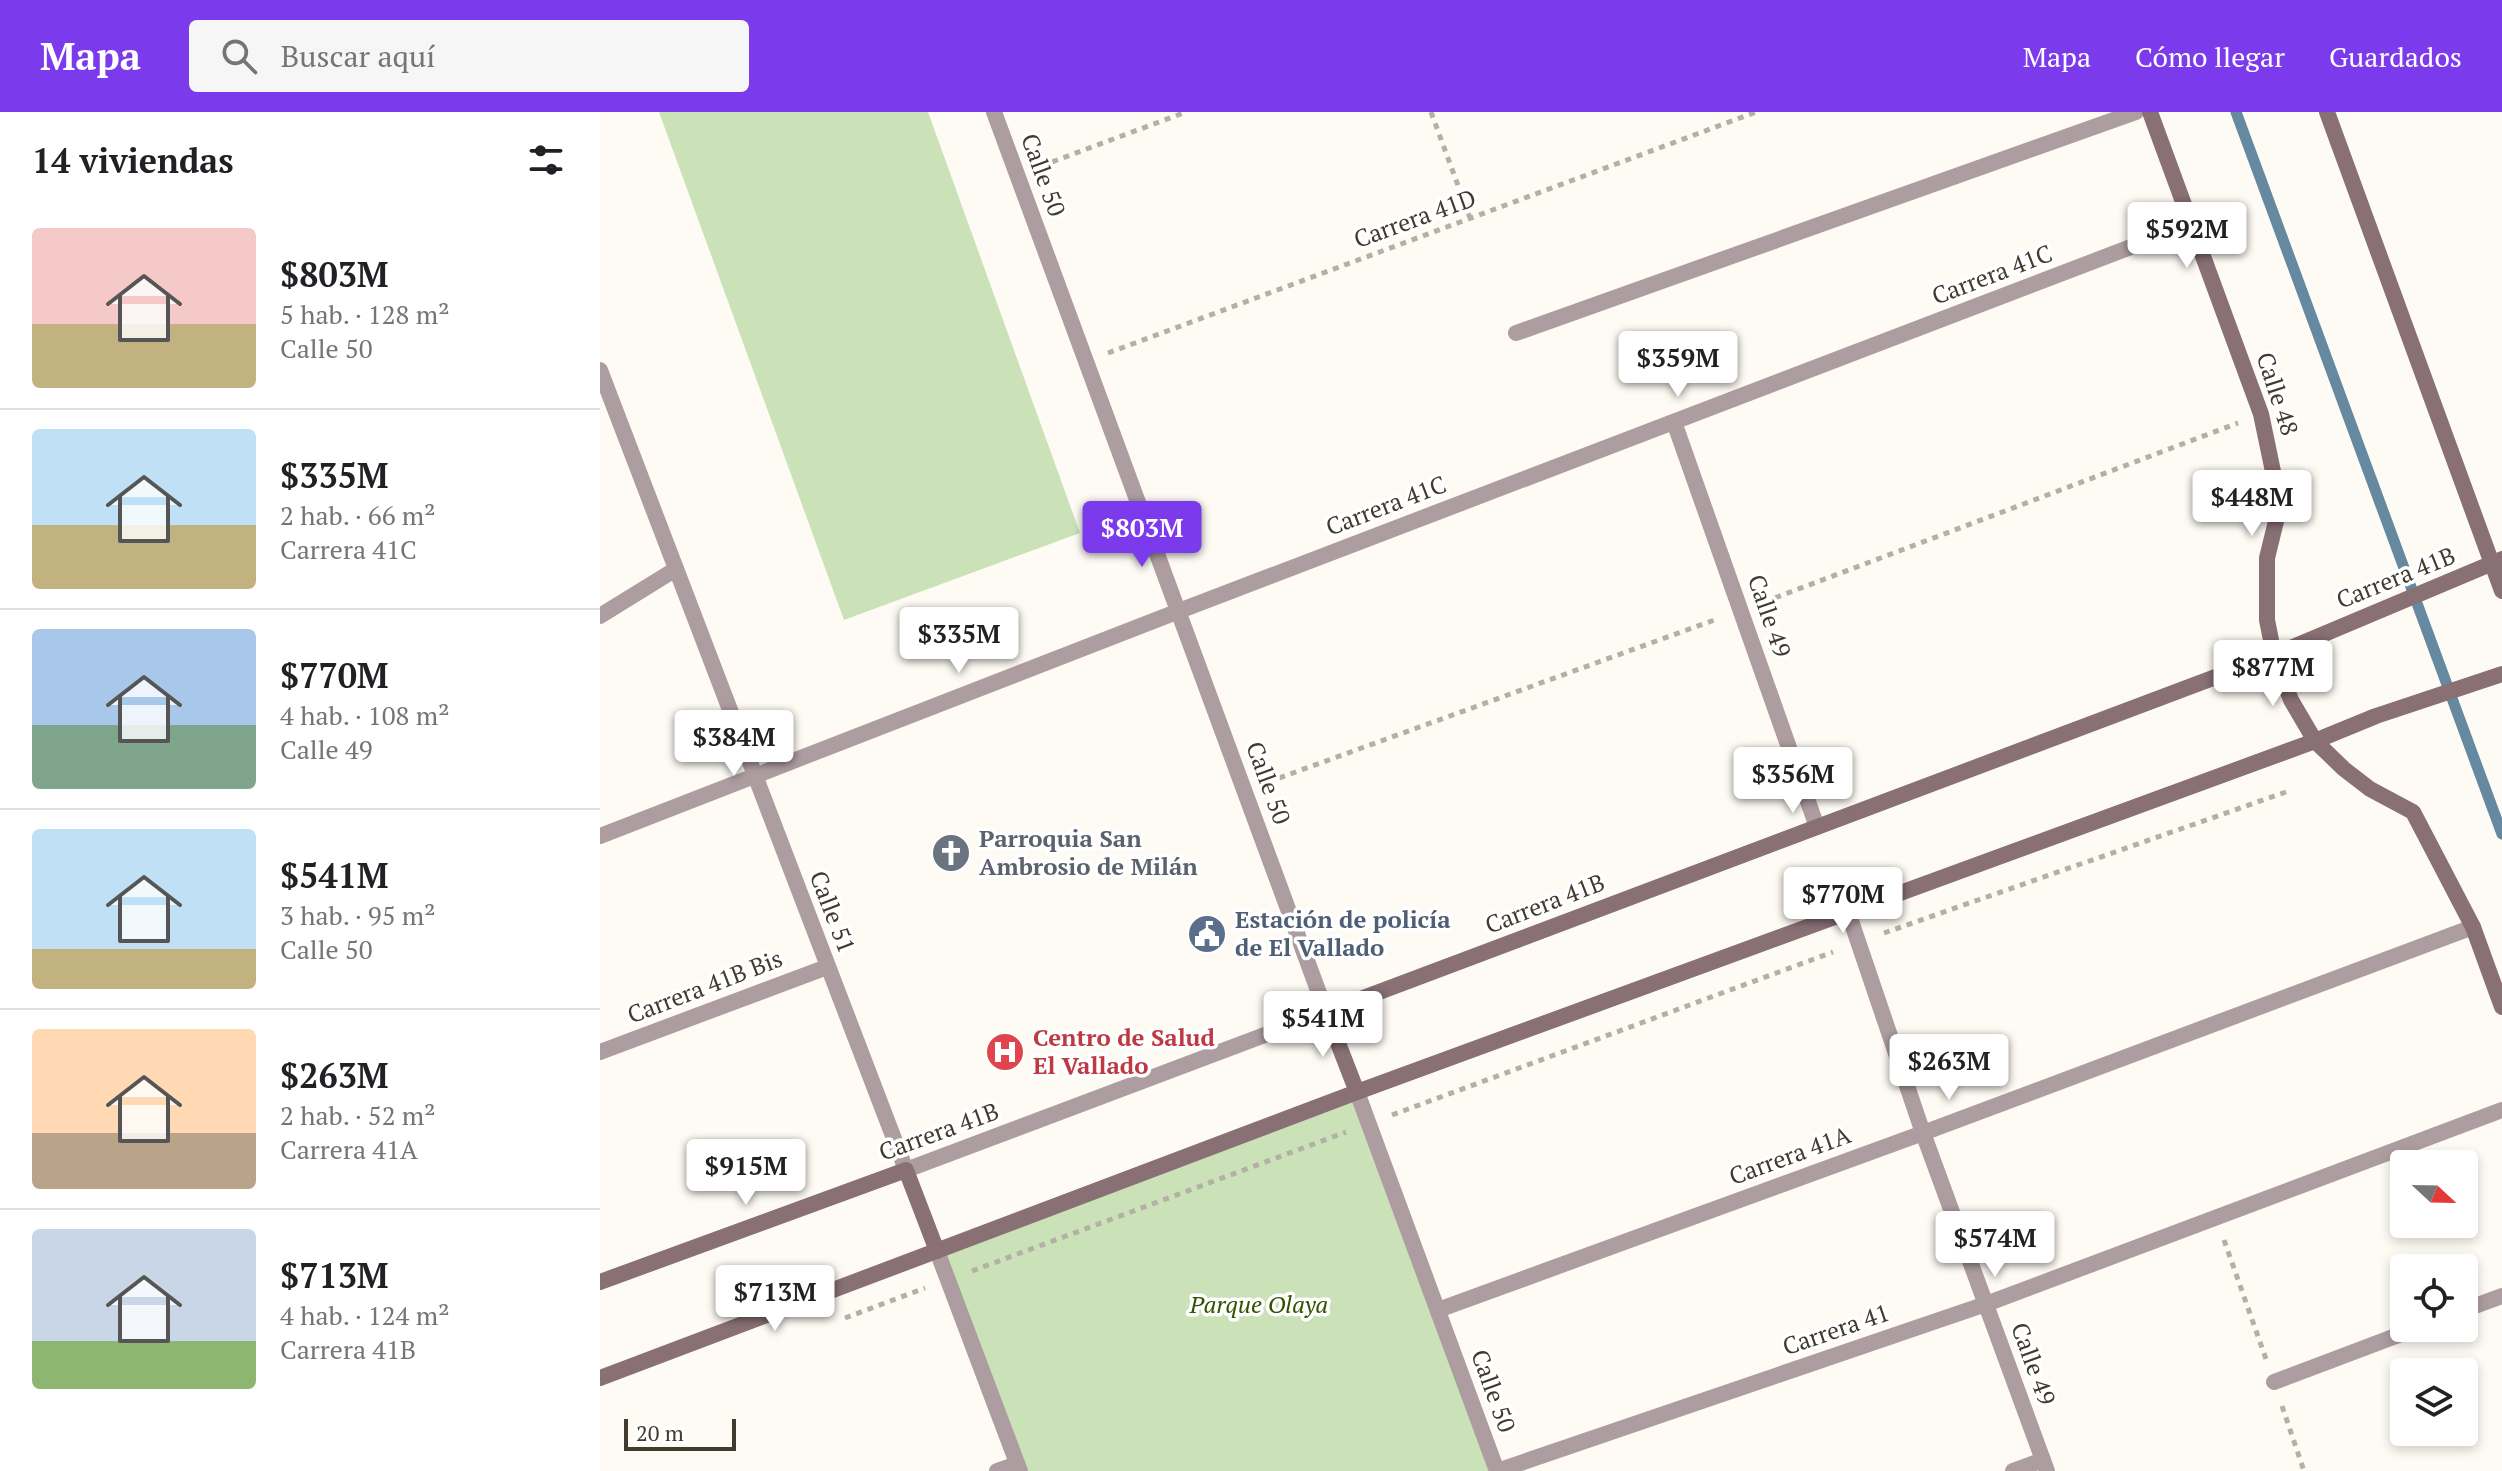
<!DOCTYPE html>
<html lang="es">
<meta charset="utf-8">
<style>
body{margin:0;font-family:"PT Serif",serif;background:#f6f6f6;color:#202124;height:100vh;display:flex;flex-direction:column;font-size:30px;white-space:nowrap}
*{box-sizing:border-box;margin:0}
p{font-size:26px;color:#757577}
.icon{flex:none;width:44px;height:44px;fill:none;stroke:currentColor;stroke-width:2;stroke-linecap:round;stroke-linejoin:round}
.map{position:relative;flex:1;overflow:hidden}
.drawer{display:flex;flex-direction:column;background:#fff;width:600px}
.drawer>*{flex:none}
.needle{width:52px;rotate:112deg}
.tools{position:absolute;left:1790px;top:1038px;display:grid;gap:16px}
.tools a{display:grid;place-items:center;width:88px;height:88px;border-radius:8px;background:#fff;box-shadow:0 4px 12px #0003;font-size:40px}
.scale{position:absolute;left:24px;bottom:20px;width:112px;box-sizing:border-box;padding-left:8px;border:4px solid #403b2d;border-top:0;font-size:22px;line-height:28px;white-space:nowrap;color:#403b2d;-webkit-text-stroke:6px #fff;paint-order:stroke}
.price{position:absolute;translate:-50% -68px;padding:0 18px;border-radius:8px;background:#fff;color:#222;font-size:26px;line-height:52px;filter:drop-shadow(0 2px 4px #0008)}
.price::after{content:'';position:absolute;left:50%;top:48px;width:24px;height:18px;margin-left:-12px;background:inherit;clip-path:polygon(0 0,100% 0,50% 100%)}
.price.selected{background:#7c3aed;color:#fff}
ul{padding:0;list-style:none}
li{display:flex;align-items:center;gap:24px;height:200px;padding:0 32px}
li+li{border-top:2px solid #e0e0e0}
li span{display:grid;place-items:center;flex:none;width:224px;height:160px;border-radius:8px;color:#555}
li>.icon{margin-inline-start:auto}
span .icon{width:96px;height:96px;fill:#fffc;stroke-width:1}
li b{font-size:34px}
h2{display:flex;justify-content:space-between;align-items:center;height:96px;padding:0 32px;font-size:34px}
header{display:flex;align-items:center;gap:48px;box-sizing:border-box;height:112px;padding:0 40px;background:#7c3aed;color:#fff}
header strong{font-size:38px}
nav{display:flex;gap:44px;margin-inline-start:auto;font-size:28px}
.search{width:560px;height:72px;background:#f6f6f6;display:flex;align-items:center;gap:20px;box-sizing:border-box;padding:0 28px;border-radius:8px;color:#757577;font-size:30px}
main{display:flex;flex:1;min-height:0}
.map>svg:first-child{display:block}
.green{fill:#cbe2b8}
.lines{fill:none;stroke-linecap:round;stroke-linejoin:round}
.stream{stroke:#6489a0;stroke-width:11}
.path{stroke:#b3b0a6;stroke-width:5;stroke-dasharray:6 6;stroke-linecap:butt}
.lane{stroke:#ae9da0;stroke-width:16}
.street{stroke:#ae9da0;stroke-width:16}
.secondary{stroke:#887075;stroke-width:16}
.labels{text-anchor:middle;stroke-width:7;stroke-linejoin:round;paint-order:stroke}
.street-label{font-size:24px;fill:#403b2d;stroke:#fff}
.worship-label{font-size:24px;font-weight:bold;fill:#5b616d;stroke:#fff;text-anchor:start}
.service-label{font-size:24px;font-weight:bold;fill:#4e5e75;stroke:#fff;text-anchor:start}
.health-label{font-size:24px;font-weight:bold;fill:#be3a42;stroke:#fff;text-anchor:start}
.park-label{font-size:24px;font-style:italic;fill:#315300;stroke:#fff}
</style>
<header>
<strong>Mapa</strong>
<div class="search"><svg class="icon" aria-label="search" viewBox="0 0 24 24"><circle cx="10" cy="10" r="6"/><path d="M15 15l6 6"/></svg>Buscar aquí</div>
<nav><a>Mapa</a><a>Cómo llegar</a><a>Guardados</a></nav>
</header>
<main>
<section class="drawer">
<h2>14 viviendas<svg class="icon" aria-label="filters" viewBox="0 0 24 24"><path d="M4 7h16M4 17h16"/><circle cx="9" cy="7" r="2"/><circle cx="15" cy="17" r="2"/></svg></h2>
<ul>
<li><span style="background:linear-gradient(#f6c9c9 60%,#c2b280 0)"><svg class="icon" aria-label="home" viewBox="0 0 24 24"><path d="M3 11l9-7 9 7M6 9v11h12V9"/></svg></span><div><b>$803M</b><p>5 hab. · 128 m²</p><p>Calle 50</p></div></li>
<li><span style="background:linear-gradient(#bfe0f5 60%,#c2b280 0)"><svg class="icon" aria-label="home" viewBox="0 0 24 24"><path d="M3 11l9-7 9 7M6 9v11h12V9"/></svg></span><div><b>$335M</b><p>2 hab. · 66 m²</p><p>Carrera 41C</p></div></li>
<li><span style="background:linear-gradient(#a9c7e8 60%,#7fa58c 0)"><svg class="icon" aria-label="home" viewBox="0 0 24 24"><path d="M3 11l9-7 9 7M6 9v11h12V9"/></svg></span><div><b>$770M</b><p>4 hab. · 108 m²</p><p>Calle 49</p></div></li>
<li><span style="background:linear-gradient(#bfe0f5 75%,#c2b280 0)"><svg class="icon" aria-label="home" viewBox="0 0 24 24"><path d="M3 11l9-7 9 7M6 9v11h12V9"/></svg></span><div><b>$541M</b><p>3 hab. · 95 m²</p><p>Calle 50</p></div></li>
<li><span style="background:linear-gradient(#ffd9b3 65%,#b9a48a 0)"><svg class="icon" aria-label="home" viewBox="0 0 24 24"><path d="M3 11l9-7 9 7M6 9v11h12V9"/></svg></span><div><b>$263M</b><p>2 hab. · 52 m²</p><p>Carrera 41A</p></div></li>
<li><span style="background:linear-gradient(#c9d6e8 70%,#8fb573 0)"><svg class="icon" aria-label="home" viewBox="0 0 24 24"><path d="M3 11l9-7 9 7M6 9v11h12V9"/></svg></span><div><b>$713M</b><p>4 hab. · 124 m²</p><p>Carrera 41B</p></div></li>
</ul>
</section>
<div class="map">
<svg width="1902" height="1359" viewBox="0 0 1902 1359">
<rect width="100%" height="100%" fill="#fefbf4"/>
<!-- green -->
<g class="green">
<path d="M59 0H328L480 421 244 508Z"/>
<path d="M757 980 897 1359H420L337 1139Z"/>
</g>
<g class="lines">
<!-- stream -->
<path class="stream" d="M1636 0 1902 722"/>
<!-- path -->
<g class="path">
<path d="M831 0 870 106"/>
<path d="M441 54 586 0"/>
<path d="M508 241 1156 0"/>
<path d="M1164 490 1638 311"/>
<path d="M668 670 1117 507"/>
<path d="M1284 821 1686 680"/>
<path d="M792 1003 1233 840"/>
<path d="M1624 1128 1666 1247"/>
<path d="M372 1159 746 1020"/>
<path d="M245 1206 325 1176"/>
<path d="M1682 1294 1704 1359"/>
</g>
<!-- lane -->
<g class="lane">
<path d="M916 221 1536 0"/>
<path d="M0 504 76 457"/>
<path d="M306 1058 726 900"/>
</g>
<!-- street -->
<g class="street">
<path d="M394 0 726 900"/>
<path d="M0 258 306 1058"/>
<path d="M1074 310 1217 715"/>
<path d="M0 724 579 499 1591 112"/>
<path d="M1248 800 1323 1021 1447 1359"/>
<path d="M0 940 227 855"/>
<path d="M757 980 897 1359 1386 1192 1902 998"/>
<path d="M337 1139 420 1359"/>
<path d="M838 1198 1323 1021 1873 815"/>
<path d="M1864 1198 1902 1184"/>
<path d="M1674 1270 1817 1216"/>
<path d="M397 1359 417 1352"/>
<path d="M1413 1359 1443 1348"/>
</g>
<!-- secondary -->
<g class="secondary">
<path d="M1550 0 1661 302 1680 393 1667 446V508L1674 543 1691 588 1715 629 1744 657 1770 677 1813 700 1873 815 1902 895"/>
<path d="M1727 0 1902 479"/>
<path d="M757 980 726 900 1674 543 1902 447"/>
<path d="M0 1170 306 1058 337 1139"/>
<path d="M0 1266 757 980 1715 629 1776 604 1902 562"/>
</g>
</g>
<!-- icons -->
<defs>
<symbol id="church-disc" viewBox="-11 -11 22 22"><circle r="9.5" fill="#6b7280" stroke="#fff"/><path d="M-1.2-6h2.4v3.5h3.3v2.4h-3.3V6h-2.4V-.1h-3.3v-2.4h3.3Z" fill="#fff"/></symbol>
<symbol id="civic-disc" viewBox="-11 -11 22 22"><circle r="9.5" fill="#5c6f8a" stroke="#fff"/><path d="M-.6-6.5H3V-4.5H.6V-3L4-1V1h2V6H-6V1h2V-1L-.6-3ZM-1.2 2.5V6h2.4V2.5Z" fill="#fff"/></symbol>
<symbol id="hospital-disc" viewBox="-11 -11 22 22"><circle r="9.5" fill="#e0444e" stroke="#fff"/><path d="M-5-5h3v3.5h4V-5h3V5h-3V1.5h-4V5h-3Z" fill="#fff"/></symbol>
</defs>
<g fill-rule="evenodd">
<use href="#church-disc" x="329" y="719" width="44" height="44"/>
<use href="#civic-disc" x="585" y="800" width="44" height="44"/>
<use href="#hospital-disc" x="383" y="918" width="44" height="44"/>
</g>
<g class="labels">
<!-- street labels -->
<g class="street-label">
<text transform="translate(443 63) rotate(70)" y="8">Calle 50</text>
<text transform="translate(815 107) rotate(-20)" y="8">Carrera 41D</text>
<text transform="translate(1392 163) rotate(-21)" y="8">Carrera 41C</text>
<text transform="translate(1677 282) rotate(72)" y="8">Calle 48</text>
<text transform="translate(786 394) rotate(-21)" y="8">Carrera 41C</text>
<text transform="translate(1796 466) rotate(-22)" y="8">Carrera 41B</text>
<text transform="translate(1169 504) rotate(71)" y="8">Calle 49</text>
<text transform="translate(668 671) rotate(70)" y="8">Calle 50</text>
<text transform="translate(945 792) rotate(-21)" y="8">Carrera 41B</text>
<text transform="translate(232 800) rotate(69)" y="8">Calle 51</text>
<text transform="translate(105 875) rotate(-21)" y="8">Carrera 41B Bis</text>
<text transform="translate(339 1020) rotate(-20)" y="8">Carrera 41B</text>
<text transform="translate(1190 1044) rotate(-20)" y="8">Carrera 41A</text>
<text transform="translate(1236 1218) rotate(-19)" y="8">Carrera 41</text>
<text transform="translate(1433 1252) rotate(70)" y="8">Calle 49</text>
<text transform="translate(893 1279) rotate(70)" y="8">Calle 50</text>
</g>
<!-- worship labels -->
<g class="worship-label">
<text x="379" y="735">Parroquia San<tspan x="379" dy="28">Ambrosio de Milán</tspan></text>
</g>
<!-- service labels -->
<g class="service-label">
<text x="635" y="816">Estación de policía<tspan x="635" dy="28">de El Vallado</tspan></text>
</g>
<!-- health labels -->
<g class="health-label">
<text x="433" y="934">Centro de Salud<tspan x="433" dy="28">El Vallado</tspan></text>
</g>
<!-- park labels -->
<g class="park-label">
<text x="659" y="1201">Parque Olaya</text>
</g>
</g>
</svg>
<div class="tools">
<a><svg class="needle" viewBox="-14 -14 28 28"><path d="M0-13l5 13h-10z" fill="#e53935"/><path d="M0 13l5-13h-10z" fill="#757577"/></svg></a>
<a><svg class="icon" aria-label="locate" viewBox="0 0 24 24"><circle cx="12" cy="12" r="6"/><path d="M12 2v4M12 18v4M2 12h4M18 12h4"/></svg></a>
<a><svg class="icon" aria-label="layers" viewBox="0 0 24 24"><path d="M12 4l9 5-9 5-9-5zM3 14l9 5 9-5"/></svg></a>
</div>
<div class="scale">20 m</div>
<b class="price" style="left:1587px;top:158px">$592M</b>
<b class="price" style="left:1078px;top:287px">$359M</b>
<b class="price" style="left:1652px;top:426px">$448M</b>
<b class="price selected" style="left:542px;top:457px">$803M</b>
<b class="price" style="left:359px;top:563px">$335M</b>
<b class="price" style="left:1673px;top:596px">$877M</b>
<b class="price" style="left:134px;top:666px">$384M</b>
<b class="price" style="left:1193px;top:703px">$356M</b>
<b class="price" style="left:1243px;top:823px">$770M</b>
<b class="price" style="left:723px;top:947px">$541M</b>
<b class="price" style="left:1349px;top:990px">$263M</b>
<b class="price" style="left:146px;top:1095px">$915M</b>
<b class="price" style="left:1395px;top:1167px">$574M</b>
<b class="price" style="left:175px;top:1221px">$713M</b>
</div>
</main>
